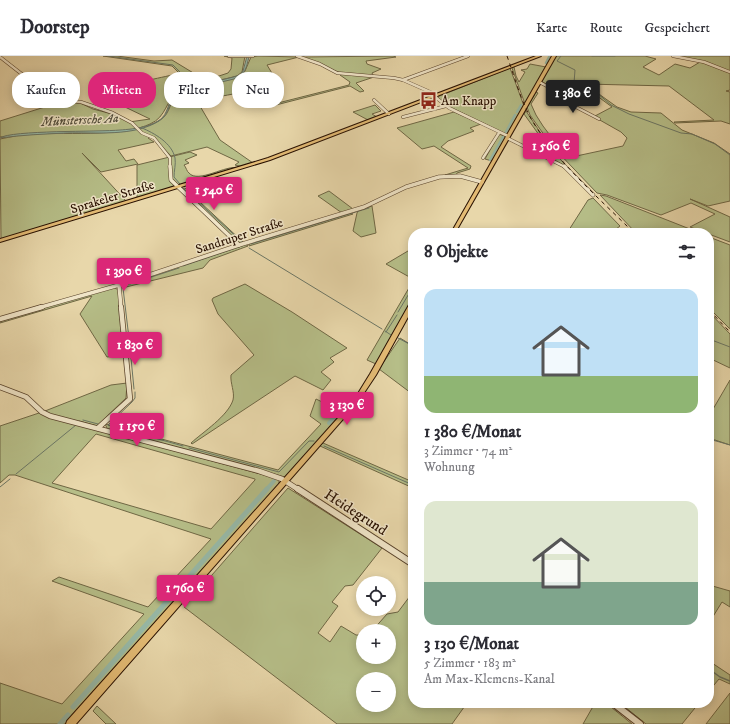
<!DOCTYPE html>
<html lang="de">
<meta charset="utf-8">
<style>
body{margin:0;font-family:"IM FELL DW Pica",serif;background:#f2f2f3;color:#2b2b33;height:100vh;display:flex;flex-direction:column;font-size:15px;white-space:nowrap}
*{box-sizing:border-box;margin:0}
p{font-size:13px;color:#7c7c81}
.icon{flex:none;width:22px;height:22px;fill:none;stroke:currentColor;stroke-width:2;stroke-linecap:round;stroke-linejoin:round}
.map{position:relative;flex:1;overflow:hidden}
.details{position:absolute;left:408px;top:172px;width:306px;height:480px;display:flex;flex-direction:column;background:#fff;border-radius:16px;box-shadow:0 2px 10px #0003}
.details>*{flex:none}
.top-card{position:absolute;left:12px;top:16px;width:336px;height:36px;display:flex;gap:8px}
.buttons{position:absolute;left:356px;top:520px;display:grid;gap:8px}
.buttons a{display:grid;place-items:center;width:40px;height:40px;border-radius:50%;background:#fff;box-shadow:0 2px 10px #0003;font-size:20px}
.price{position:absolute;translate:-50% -34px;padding:0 9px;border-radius:4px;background:#db2777;color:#fff;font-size:13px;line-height:26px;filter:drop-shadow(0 1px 2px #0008)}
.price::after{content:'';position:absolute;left:50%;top:24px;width:12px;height:9px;margin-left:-6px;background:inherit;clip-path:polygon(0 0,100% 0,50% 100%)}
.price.on{background:#222;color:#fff}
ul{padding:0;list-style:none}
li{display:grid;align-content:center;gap:8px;height:212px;padding:0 16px}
li span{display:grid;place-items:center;height:124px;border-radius:12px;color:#555}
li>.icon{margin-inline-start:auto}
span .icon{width:72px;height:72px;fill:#fffc;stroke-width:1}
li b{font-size:17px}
h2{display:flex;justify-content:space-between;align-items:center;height:48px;padding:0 16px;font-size:17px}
.chip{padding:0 14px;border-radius:16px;background:#fff;box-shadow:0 2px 10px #0003;font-size:14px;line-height:36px}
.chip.on{background:#db2777;color:#fff}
header{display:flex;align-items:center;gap:24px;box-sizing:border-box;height:56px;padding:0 20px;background:#fff;border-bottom:1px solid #e1e1e2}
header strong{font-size:19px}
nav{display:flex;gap:22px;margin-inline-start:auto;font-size:14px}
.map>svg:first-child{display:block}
.green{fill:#b6be88;stroke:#6f6744;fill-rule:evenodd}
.water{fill:#97baa9;stroke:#6b7665}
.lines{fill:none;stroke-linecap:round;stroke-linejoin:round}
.stream-far1{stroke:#6b7665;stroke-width:1}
.stream{stroke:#6b7665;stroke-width:1.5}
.canal-far2{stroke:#97baa9;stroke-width:2.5}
.canal-far1{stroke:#97baa9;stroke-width:4}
.canal{stroke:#97baa9;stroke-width:5}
.minor-far3-casing{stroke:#58422a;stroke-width:3.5}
.minor-far2-casing{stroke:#58422a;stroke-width:4.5}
.minor-far1-casing{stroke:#58422a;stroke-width:6}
.minor-casing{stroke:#58422a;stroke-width:8}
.major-casing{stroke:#281000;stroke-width:2}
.minor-far3{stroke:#f0e5c8;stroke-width:2.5}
.minor-far2{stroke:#f0e5c8;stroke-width:3.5}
.minor-far1{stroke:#f0e5c8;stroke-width:4.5}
.minor{stroke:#f0e5c8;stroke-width:6}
.major{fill:#e4bc75;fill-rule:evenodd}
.rail{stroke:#281000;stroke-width:1;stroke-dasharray:4 4;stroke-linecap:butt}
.labels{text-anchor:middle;stroke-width:3;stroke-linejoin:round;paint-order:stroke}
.far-poi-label{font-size:13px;fill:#281000;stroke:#f0e5c8;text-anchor:start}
.far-water-label{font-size:13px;font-style:italic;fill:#4f4c3b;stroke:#f0e5c8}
.far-street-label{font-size:13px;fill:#281000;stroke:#f0e5c8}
.street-label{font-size:15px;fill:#281000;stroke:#f0e5c8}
</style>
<header>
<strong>Doorstep</strong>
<nav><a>Karte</a><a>Route</a><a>Gespeichert</a></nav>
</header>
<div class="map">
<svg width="730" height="668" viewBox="0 0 730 668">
<rect width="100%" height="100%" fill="#e8d7aa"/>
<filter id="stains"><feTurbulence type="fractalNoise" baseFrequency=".005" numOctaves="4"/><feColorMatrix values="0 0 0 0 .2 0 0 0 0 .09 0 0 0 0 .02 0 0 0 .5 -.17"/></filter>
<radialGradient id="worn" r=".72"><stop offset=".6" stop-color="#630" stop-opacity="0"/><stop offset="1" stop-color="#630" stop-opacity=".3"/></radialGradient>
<!-- green -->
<g class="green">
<path d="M103 0H117L154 5 172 4 195 18 210 23 228 17 231 13 232 2 224 0H245L242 16 237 20 180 34C165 44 167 61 150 68 126 79 94 75 68 76 45 76 23 78 0 81V65L48 50 56 45 80 47 93 53 112 58 129 66 150 63 125 51C124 48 123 42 124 39 130 24 166 22 179 17L172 10Z"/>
<path d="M258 0 299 1 267 9 278 27C252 36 224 39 197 45L220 84 253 107 243 111 235 109 239 106 207 91 171 100 153 81 148 82 154 86 118 94 126 105 134 103 138 108 101 116 82 97 126 145 1 183 0 83C11 81 22 78 33 78 68 76 132 82 160 64 172 57 168 44 181 36L242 19 245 15 251 1Z"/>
<path d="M393 0 396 1 366 5 367 8 381 13 372 17 374 21 356 27 364 35 360 36 350 30 272 50 270 49 349 29 350 26 340 19 343 18 302 1Z"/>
<path d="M556 0H645L656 3 643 11 659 19 675 8 690 12 700 6 675 0H730V34L726 35 730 36V68L721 65 675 67 674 66 714 64 669 30 585 28 617 51 631 56 661 57 682 74 714 87 730 98V145L708 150 690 143 730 161V186L690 171 715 158 691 147 661 159 607 139 597 137 552 90 530 59 527 51 536 36 538 37 531 48 536 59 543 70 567 102 623 90 627 82 621 76 598 63 595 60 612 51 585 31 572 34 564 31 555 33 541 25Z"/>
<path d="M530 8 546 11 525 48 512 12 514 11 516 20 519 26 525 16 521 14 527 13Z"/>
<path d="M510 12 524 50 508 79 450 51 437 41Z"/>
<path d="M375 49 381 55 372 58 377 61 368 64 353 56Z"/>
<path d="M526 55 550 91 567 111 535 93 542 83 524 58Z"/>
<path d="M454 56 481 68 470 72 474 75 448 85 441 91 471 110 470 113 457 117 456 119H445L468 112 434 90 422 93 397 72Z"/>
<path d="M499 78 506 81 492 105 485 103Z"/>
<path d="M190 96 197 99 185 104 189 107 184 109C186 111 187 116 189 117 198 128 227 108 238 112L137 142V109Z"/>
<path d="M185 132 244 187 240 188 181 133Z"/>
<path d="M329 135 353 153 342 157 318 140Z"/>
<path d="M600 139 606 140 700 177H636Z"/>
<path d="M593 142 620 170 611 177H567L588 144Z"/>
<path d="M372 150 376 177 361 181 353 175 357 157 358 155Z"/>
<path d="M351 157 353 158 249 190V188Z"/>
<path d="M709 181 730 189V273L709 252Z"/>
<path d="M245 188 248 190 210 204 203 212 122 232 123 229Z"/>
<path d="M413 192V223L386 208Z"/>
<path d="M413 225V243L376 308 367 304Z"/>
<path d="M245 228 292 256 347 292 330 302 334 306 321 316 331 324 323 334 295 320 192 388 191 387C203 376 228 360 233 344 235 336 230 327 231 319L254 299 218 258 212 244 213 242Z"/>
<path d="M114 231 118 234 125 299 107 301 80 258 92 240 0 267V265Z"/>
<path d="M709 256 730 278V312L709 302Z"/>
<path d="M400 282 413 290V336L411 337 379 313Z"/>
<path d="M730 324V389L709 382V360Z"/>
<path d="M127 327 126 342 97 370 79 365 76 368 275 422 279 424V428L65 668H0V627L62 648 144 558 52 525 59 521 148 551 211 483 15 419H9L0 427V370L45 355 111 329ZM96 378 255 423V424L211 473 52 427Z"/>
<path d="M316 343 343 356 285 421 109 374 107 372 105 368 278 414 321 368 310 360Z"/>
<path d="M323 387 413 426V432L320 390Z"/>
<path d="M288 432 382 492 353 529 345 530 332 546 338 550 318 577 330 586 341 570 356 579H363V601H389V575H372L387 558 398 556 413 536V647H467L452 668H337L184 551ZM363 623H389V649H363Z"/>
<path d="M709 529 730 535V551L722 546 709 567Z"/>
<path d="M709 605 730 619V628L719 623 709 635Z"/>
<path d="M730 637V668H706Z"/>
<path d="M595 647H606L632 668H583Z"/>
<path d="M620 647H699L682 668H646Z"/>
<path d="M97 650 116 668H106L93 655Z"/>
</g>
<!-- water -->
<path class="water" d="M247 0 249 1C246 12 246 18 234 23L179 36C168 43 171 58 159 65 133 81 96 76 67 77 44 78 22 79 0 82 11 74 99 76 120 74 134 73 160 71 166 56 170 48 170 40 178 36 197 26 220 26 240 19L243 15Z"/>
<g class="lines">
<!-- stream-far1 -->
<g class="stream-far1">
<path d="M108 0 173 9 193 29"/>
<path d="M561 0 557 5 575 14 574 27 589 30 611 49 629 58 681 77 692 78 715 88 730 99"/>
<path d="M592 0H615"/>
<path d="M142 72C154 77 172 87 175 102 176 108 174 115 174 121L180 128"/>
<path d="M183 132 243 187"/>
<path d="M251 188 369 152"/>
<path d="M249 192 382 273"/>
<path d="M183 210 245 189"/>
<path d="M130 228 179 212"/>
<path d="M123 232 131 299"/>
<path d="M398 256 413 231"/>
<path d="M385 275 391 279"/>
<path d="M386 276 397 259"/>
<path d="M398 282 413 290"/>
<path d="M709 283 730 291"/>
<path d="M131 302 134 333"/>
<path d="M135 336V342L132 346 108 369 183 390"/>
<path d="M83 364 98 368"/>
<path d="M709 383 730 389"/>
<path d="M324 390 413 429"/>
<path d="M189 392 279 416 309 385H314"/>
<path d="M16 418 76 369"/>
<path d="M0 431 10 423"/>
</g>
<!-- stream -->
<path class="stream" d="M709 613 720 621 730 625"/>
<!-- canal-far2 -->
<g class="canal-far2">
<path d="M546 7 549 1"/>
<path d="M517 56 521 49"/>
<path d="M506 76 515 59"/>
<path d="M490 104 503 81"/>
</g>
<!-- canal-far1 -->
<g class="canal-far1">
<path d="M329 367 345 349"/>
<path d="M266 434 274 425"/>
</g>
<!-- canal -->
<g class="canal">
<path d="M73 651 267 433"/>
<path d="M60 668 68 659"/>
</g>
<defs>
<g id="minor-far3">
<path d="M229 0H253"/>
<path d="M297 0 320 8 337 17 394 22 403 24 437 39"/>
<path d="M673 0 704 6 730 16"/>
<path d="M0 1 55 44 81 46 113 57 132 67 142 77 154 82 170 102V111"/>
<path d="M403 24 468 0"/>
<path d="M539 26 568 41 572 49 599 63"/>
<path d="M434 40 449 52 508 80"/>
<path d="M374 44 389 58"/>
<path d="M403 61 446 50"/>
<path d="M507 82 565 111"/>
<path d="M483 102 499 77"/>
</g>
<g id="minor-far2">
<path d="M170 110 171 124 239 189"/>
<path d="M564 110 593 139"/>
<path d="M119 229 121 252"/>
<path d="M38 252 119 229 239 189 364 151 406 131 439 121 460 120 482 126"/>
</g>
<g id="minor-far1">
<path d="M0 263 42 251"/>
<path d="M0 331 26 341 42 356 50 360 259 415 282 423 299 434"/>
<path d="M98 372 130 343 121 251"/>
</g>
<g id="minor">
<path d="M298 433 413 508"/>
<path d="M613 647 640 668"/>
</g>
<g id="major">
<path d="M536 0H541L270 104 0 186V183L268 102Z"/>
<path d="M552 0H556L455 177H451Z"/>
<path d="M413 245V252L376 319 358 346 76 668H66L67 665 354 344 370 318 410 247Z"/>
</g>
</defs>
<!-- minor-far3 casing -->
<use href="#minor-far3" class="minor-far3-casing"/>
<!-- minor-far2 casing -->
<use href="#minor-far2" class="minor-far2-casing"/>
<!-- minor-far1 casing -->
<use href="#minor-far1" class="minor-far1-casing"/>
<!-- minor casing -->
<use href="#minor" class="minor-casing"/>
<!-- major casing -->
<use href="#major" class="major-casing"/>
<!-- minor-far3 -->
<use href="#minor-far3" class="minor-far3"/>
<!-- minor-far2 -->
<use href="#minor-far2" class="minor-far2"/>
<!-- minor-far1 -->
<use href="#minor-far1" class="minor-far1"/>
<!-- minor -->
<use href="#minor" class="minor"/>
<!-- major -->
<use href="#major" class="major"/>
<!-- rail -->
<g class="rail">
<path d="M507 0C515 22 521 46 533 66 559 108 599 142 634 177"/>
<path d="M709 254 730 276"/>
</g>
</g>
<!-- icons -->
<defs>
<symbol id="bus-bare" viewBox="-9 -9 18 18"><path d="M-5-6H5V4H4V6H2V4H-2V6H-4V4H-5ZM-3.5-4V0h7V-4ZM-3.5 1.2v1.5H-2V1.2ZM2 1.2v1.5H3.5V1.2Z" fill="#8f2418" stroke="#f0e5c8" stroke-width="2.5" paint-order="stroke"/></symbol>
</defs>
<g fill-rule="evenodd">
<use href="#bus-bare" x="416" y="32" width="25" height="25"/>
</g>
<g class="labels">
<!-- far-poi labels -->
<g class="far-poi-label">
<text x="441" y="49">Am Knapp</text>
</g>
<!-- far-water labels -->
<g class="far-water-label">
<text transform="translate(80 63) rotate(-3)" y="5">Münstersche Aa</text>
</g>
<!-- far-street labels -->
<g class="far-street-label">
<text transform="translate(112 140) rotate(-17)" y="5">Sprakeler Straße</text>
<text transform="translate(239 179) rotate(-18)" y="5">Sandruper Straße</text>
</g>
<!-- street labels -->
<g class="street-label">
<text transform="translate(356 456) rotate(33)" y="5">Heidegrund</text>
</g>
</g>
<rect width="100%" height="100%" filter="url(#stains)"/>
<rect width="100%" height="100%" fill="url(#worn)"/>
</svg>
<div class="buttons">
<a><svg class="icon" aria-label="locate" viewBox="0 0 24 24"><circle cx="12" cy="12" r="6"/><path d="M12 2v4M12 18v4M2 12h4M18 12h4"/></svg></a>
<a>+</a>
<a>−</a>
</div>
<b class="price on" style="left:573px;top:58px">1 380 €</b>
<b class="price" style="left:551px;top:111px">1 560 €</b>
<b class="price" style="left:214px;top:155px">1 540 €</b>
<b class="price" style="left:124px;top:236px">1 390 €</b>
<b class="price" style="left:135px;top:310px">1 830 €</b>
<b class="price" style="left:347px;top:370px">3 130 €</b>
<b class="price" style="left:137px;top:391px">1 150 €</b>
<b class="price" style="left:185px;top:553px">1 760 €</b>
<div class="top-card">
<a class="chip">Kaufen</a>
<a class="chip on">Mieten</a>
<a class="chip">Filter</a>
<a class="chip">Neu</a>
</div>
<section class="details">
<h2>8 Objekte<svg class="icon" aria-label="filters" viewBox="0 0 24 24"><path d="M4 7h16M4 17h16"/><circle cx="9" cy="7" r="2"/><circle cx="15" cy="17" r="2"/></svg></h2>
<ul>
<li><span style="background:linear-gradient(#bfe0f5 70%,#8fb573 0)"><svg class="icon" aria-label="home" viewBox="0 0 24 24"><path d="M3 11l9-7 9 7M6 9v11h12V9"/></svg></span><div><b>1 380 €/Monat</b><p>3 Zimmer · 74 m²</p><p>Wohnung</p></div></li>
<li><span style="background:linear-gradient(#dfe7d0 65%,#7fa58c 0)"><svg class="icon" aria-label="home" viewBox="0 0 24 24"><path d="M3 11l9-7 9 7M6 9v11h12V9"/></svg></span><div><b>3 130 €/Monat</b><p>5 Zimmer · 183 m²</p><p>Am Max-Klemens-Kanal</p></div></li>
</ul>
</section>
</div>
